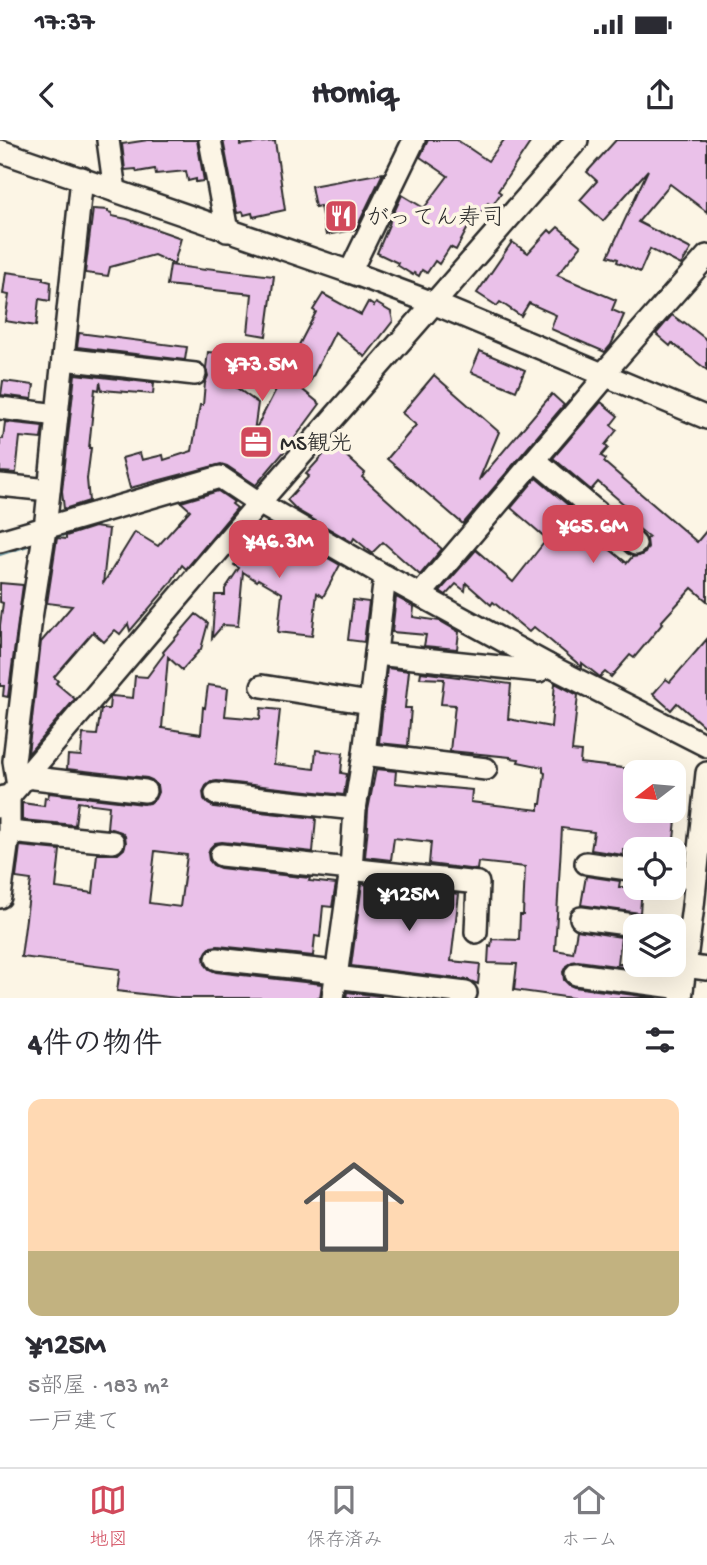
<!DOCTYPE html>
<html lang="ja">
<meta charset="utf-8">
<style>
body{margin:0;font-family:"Gochi Hand","Klee One",sans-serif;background:#f2f2f3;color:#2b2b33;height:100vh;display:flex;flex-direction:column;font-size:26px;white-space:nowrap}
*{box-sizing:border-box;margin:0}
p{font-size:23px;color:#7c7c81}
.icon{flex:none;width:38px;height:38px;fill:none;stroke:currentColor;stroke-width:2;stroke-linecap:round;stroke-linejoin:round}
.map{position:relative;height:858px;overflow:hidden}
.drawer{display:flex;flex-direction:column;background:#fff;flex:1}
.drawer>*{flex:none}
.needle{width:46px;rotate:254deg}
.fabs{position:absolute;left:623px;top:620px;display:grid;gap:14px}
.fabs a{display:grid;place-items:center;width:63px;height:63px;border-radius:14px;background:#fff;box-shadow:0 7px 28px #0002;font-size:35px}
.price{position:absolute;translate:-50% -60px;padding:0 16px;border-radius:14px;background:#d1495b;color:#fff;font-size:23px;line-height:46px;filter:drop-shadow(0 2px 4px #0008)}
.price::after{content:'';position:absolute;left:50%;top:42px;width:21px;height:16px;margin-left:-10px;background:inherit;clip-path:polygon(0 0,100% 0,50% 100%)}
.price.selected{background:#222;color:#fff}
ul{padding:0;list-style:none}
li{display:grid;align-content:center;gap:14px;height:371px;padding:0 28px}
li+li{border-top:2px solid #e1e1e2}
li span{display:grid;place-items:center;height:217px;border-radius:14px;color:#555}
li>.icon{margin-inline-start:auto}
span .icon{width:126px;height:126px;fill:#fffc;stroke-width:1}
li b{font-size:30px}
h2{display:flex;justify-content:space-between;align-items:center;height:84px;padding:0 28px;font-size:30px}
.status{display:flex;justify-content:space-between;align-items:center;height:49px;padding:0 35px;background:#fff;direction:ltr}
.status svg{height:19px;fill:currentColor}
header{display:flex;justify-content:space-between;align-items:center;height:91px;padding:0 28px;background:#fff;font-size:32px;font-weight:800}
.tabs{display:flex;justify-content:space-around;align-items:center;height:98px;border-top:2px solid #e1e1e2;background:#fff;font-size:19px;color:#7c7c81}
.tabs a{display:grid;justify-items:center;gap:4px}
.tabs .selected{color:#d1495b}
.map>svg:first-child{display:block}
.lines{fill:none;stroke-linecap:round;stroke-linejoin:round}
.stream{stroke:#6997a2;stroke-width:6}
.building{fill:#eac1e9;stroke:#2b2b2b;stroke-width:2;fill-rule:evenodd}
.minor-casing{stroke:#2b2b2b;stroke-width:26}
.minor{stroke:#fcf5e5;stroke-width:21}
.labels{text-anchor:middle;stroke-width:7;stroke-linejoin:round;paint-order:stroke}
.poi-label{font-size:23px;fill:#2b2b2b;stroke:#fcf5e5;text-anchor:start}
</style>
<div class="status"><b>17:37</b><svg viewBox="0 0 49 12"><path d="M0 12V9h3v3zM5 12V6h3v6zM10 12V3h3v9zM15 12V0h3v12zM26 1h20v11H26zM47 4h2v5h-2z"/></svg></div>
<header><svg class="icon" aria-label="back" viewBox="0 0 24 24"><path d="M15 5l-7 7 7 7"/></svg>Homiq<svg class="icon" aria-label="share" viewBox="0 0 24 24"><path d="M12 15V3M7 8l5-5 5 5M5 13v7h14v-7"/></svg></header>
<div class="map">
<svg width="707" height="858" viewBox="0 0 707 858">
<rect width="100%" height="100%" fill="#fcf5e5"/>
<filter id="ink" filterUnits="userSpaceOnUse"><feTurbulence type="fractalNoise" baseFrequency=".0143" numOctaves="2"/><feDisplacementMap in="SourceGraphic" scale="14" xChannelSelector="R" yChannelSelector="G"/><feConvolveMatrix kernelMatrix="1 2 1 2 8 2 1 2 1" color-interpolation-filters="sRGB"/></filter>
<g filter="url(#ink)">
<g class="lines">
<!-- stream -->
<g class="stream">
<path d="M55 396 105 381"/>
<path d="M0 413 38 401"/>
</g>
</g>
<!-- building -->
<g class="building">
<path d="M148 0H197L204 41 196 42V39L188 41 186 31 156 34 155 29 137 32 136 29 125 30 122 4Z"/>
<path d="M223 0H240V5L275 1 285 70 253 77 252 73 244 75 243 72 237 73Z"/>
<path d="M428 0H457L488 21 504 0H532L498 51 501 53 492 66 488 63 475 81 472 80 456 110 450 107 439 124 435 121 427 133 422 130 419 136 414 133 413 135 397 125 398 123 377 113 390 82 389 83 402 55 424 68 448 36 420 17Z"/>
<path d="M616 0H707V72L670 44 638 82 691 109 681 125 650 109 640 132 617 122 618 119 608 116 648 30 603 81 580 60 597 41 587 32Z"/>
<path d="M383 33 356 89 326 95 320 66 315 67 311 46Z"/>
<path d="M93 69 108 70V72L112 73V76L127 79 181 98 174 124 154 115 110 127 108 136 85 133Z"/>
<path d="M558 87 581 106 557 135 616 160 612 170 624 175 611 205 605 212 551 189 556 175 529 163 521 176 500 162 497 166 477 153 512 102 528 113 549 90 552 93Z"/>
<path d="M170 125 205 130 206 128 274 136 266 196 248 193 252 154 167 145Z"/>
<path d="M6 132 43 137V140L51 142 50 161 39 159 36 186 5 181 9 155 3 154Z"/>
<path d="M323 154 361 175 368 162 374 166 376 163 391 172 393 181 365 217 335 192 311 240 303 250 320 264 289 306 256 345 227 326 221 324 130 348 122 318 140 313 142 320 163 315 164 320 192 311 200 265H203L205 243 208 236 206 228 208 212 230 214 227 241 258 263 254 292 316 172 313 170Z"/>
<path d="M672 175 683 183 684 182 707 200V230L672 203 670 206 656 194Z"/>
<path d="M79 193 187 207 185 220 77 207Z"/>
<path d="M480 211 525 230 516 251 471 232Z"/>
<path d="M75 234 154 243 153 254 102 250 100 242 99 250 95 249 89 308H91L87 339 89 361 64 369 62 351Z"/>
<path d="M434 235 499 292 479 340 552 254 564 265 463 384 387 319 416 285 402 273Z"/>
<path d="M3 241 34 245 32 259 1 255Z"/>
<path d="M601 262 618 276 611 285 617 290 605 305 608 308 601 316 606 319 604 322 697 402 707 390V461L692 448 661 482 663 483 634 518 630 515 611 537 605 532 600 537 582 523V527L534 487 529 492 493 462 491 465 466 443 465 451 456 444 446 455 440 451 476 410 513 442 547 399 511 368 536 338 574 370 570 376 574 379 572 382 601 406 603 404 627 423 632 417 639 416 645 413 648 407 647 399 649 397 627 379 633 372 598 342 591 350 553 318Z"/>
<path d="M5 282 43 286 41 299 20 297 16 333 0 332V299H3Z"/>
<path d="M333 304 365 333 362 337 442 409 420 435 383 402 372 413 354 398 352 402 297 370 287 360 309 336 306 334Z"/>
<path d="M218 351 234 362 232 364 237 368 186 429 182 425 170 444 130 491 128 484 120 494 115 490 104 502 93 492 54 537 58 541 56 543 75 559 28 614 41 502 72 466 47 463 57 398 66 399V396L94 387 109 389 103 444 135 392 158 406 190 370 181 362Z"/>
<path d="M267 383 340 425 323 457 317 453 312 496 278 492 282 453 258 439 257 441 243 432 238 486 223 485 212 498 215 455H225V449L239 428 234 425 242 410 247 405 249 406 254 396Z"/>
<path d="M0 443 23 445 8 557 3 556 4 546H0V485L3 463 0 462Z"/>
<path d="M396 457 414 467 413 477 440 481 459 492 457 509 424 506 426 495 392 492Z"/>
<path d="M353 460 369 462 364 502 348 500Z"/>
<path d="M196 474 208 483 201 509 182 530 168 517 162 588 201 594 203 567 205 568 208 545 228 548 225 576 260 579 261 568 280 570 274 624 314 629 316 610 343 613 341 633 347 634 344 655 217 641 211 642 206 646 203 652 204 659 208 664 214 667 316 678 313 712 222 702 215 703 210 708 208 713 209 720 213 725 220 728 310 738 309 741 336 744 332 767 323 766 320 797 315 796 313 816 218 806 211 807 207 811 204 817 205 824 209 829 216 832 322 844 320 858H177L117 851 120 829 21 817 31 740 16 738 20 706 60 710 56 748 93 753 97 714H118L124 709 126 703 125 696 121 692 107 688 109 666 78 662 75 685 22 680V663L44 666 45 657 48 658 49 653 143 664 150 663 155 659 158 652 157 645 152 640 147 638 67 629 68 615 81 616 83 594 97 595 101 569H109L110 558 112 556 133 558 135 536 147 537 164 514 163 512ZM155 711 187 715 180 767 149 763Z"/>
<path d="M707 499V589L677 563 671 570 653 554 666 539 670 542Z"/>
<path d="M387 528 409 531 405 568H411L408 606 379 603Z"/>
<path d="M421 532 511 544 508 579 551 587 555 543 578 555 572 611 581 612 580 623 631 629 626 670H677L673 709H623V715L591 710 594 692 562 688 555 810 573 813 577 790 621 797 618 824H662L661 832 578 821 572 822 566 826 563 832 564 840 569 845 574 847 657 858H572L514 850 517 824 488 823 489 806 491 807 492 799 519 800 520 775H523L525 727 478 722 477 730 429 724 431 702 394 698 391 720 365 717 368 686H367L368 670 376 629 396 631 395 643 472 650 471 662 539 670V664H541L545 633 543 632V627L518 622 519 619 510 618V617L450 611 455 565 441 564 444 539 420 538Z"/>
<path d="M586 736 620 741 619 747H642L640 773 581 765Z"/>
<path d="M362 744 459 754 451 821 480 824 478 844 468 840 351 826Z"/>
<path d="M347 852 381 856V858H346Z"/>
</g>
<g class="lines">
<defs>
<g id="minor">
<path d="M108 0 115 51"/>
<path d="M210 0 227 91"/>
<path d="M0 11 350 132 433 163 707 278"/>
<path d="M350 132 414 0"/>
<path d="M63 219 195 234"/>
<path d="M603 234 707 116"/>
<path d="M0 268 57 275"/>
<path d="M535 320 635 404"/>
<path d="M0 345 49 350"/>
<path d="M0 401 220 337 259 363 385 436 548 525 707 606"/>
<path d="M420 455 606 236"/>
<path d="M376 514 539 531 548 525"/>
<path d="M262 546 370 563"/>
<path d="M364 614 486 629"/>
<path d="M26 637 145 651"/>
<path d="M18 646 14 621 31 478 45 389 82 38"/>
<path d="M216 654 355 669"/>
<path d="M0 667 259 363 577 0"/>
<path d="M9 692 113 702"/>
<path d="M221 715 478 743 476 792"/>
<path d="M586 723 635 730"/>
<path d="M674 735 696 738"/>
<path d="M0 757 9 692V657H3"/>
<path d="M581 778 642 786"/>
<path d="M217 819 336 832"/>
<path d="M685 826 707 829"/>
<path d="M576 834 682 848"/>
<path d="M336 837 466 853"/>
<path d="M333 858 351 729 355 669 364 614 385 436"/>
<path d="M681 858 693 766 707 633"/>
</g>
</defs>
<!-- minor casing -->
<use href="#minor" class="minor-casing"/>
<!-- minor -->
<use href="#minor" class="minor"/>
</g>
</g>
<!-- icons -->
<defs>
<symbol id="restaurant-square" viewBox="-11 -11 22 22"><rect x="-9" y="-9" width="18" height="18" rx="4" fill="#d1495b" stroke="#fcf5e5"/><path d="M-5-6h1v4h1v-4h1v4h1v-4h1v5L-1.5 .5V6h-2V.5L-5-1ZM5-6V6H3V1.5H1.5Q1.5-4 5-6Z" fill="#fff"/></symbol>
<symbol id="office-square" viewBox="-11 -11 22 22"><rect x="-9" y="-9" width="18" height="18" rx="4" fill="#d1495b" stroke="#fcf5e5"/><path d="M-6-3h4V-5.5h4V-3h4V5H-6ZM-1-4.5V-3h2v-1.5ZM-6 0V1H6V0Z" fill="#fff"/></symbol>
</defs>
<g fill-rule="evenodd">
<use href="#restaurant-square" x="322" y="57" width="38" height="38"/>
<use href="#office-square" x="237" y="283" width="38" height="38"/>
</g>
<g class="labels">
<!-- poi labels -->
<g class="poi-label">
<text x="366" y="84">がってん寿司</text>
<text x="280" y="310">MS観光</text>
</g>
</g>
</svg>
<div class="fabs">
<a><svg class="needle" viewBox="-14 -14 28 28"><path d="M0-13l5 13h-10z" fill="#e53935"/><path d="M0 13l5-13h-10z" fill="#7c7c81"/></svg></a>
<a><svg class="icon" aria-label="locate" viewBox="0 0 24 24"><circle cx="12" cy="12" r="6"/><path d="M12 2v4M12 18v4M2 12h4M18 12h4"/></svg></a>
<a><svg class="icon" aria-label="layers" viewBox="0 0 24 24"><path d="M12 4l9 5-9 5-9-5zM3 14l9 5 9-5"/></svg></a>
</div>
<b class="price" style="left:262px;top:263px">¥73.5M</b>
<b class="price" style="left:593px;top:425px">¥65.6M</b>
<b class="price" style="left:279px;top:440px">¥46.3M</b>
<b class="price selected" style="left:409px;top:793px">¥125M</b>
</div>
<section class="drawer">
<h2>4件の物件<svg class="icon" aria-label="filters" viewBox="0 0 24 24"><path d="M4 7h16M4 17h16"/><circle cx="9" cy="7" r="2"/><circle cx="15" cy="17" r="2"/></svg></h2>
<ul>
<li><span style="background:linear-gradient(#ffd9b3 70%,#c2b280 0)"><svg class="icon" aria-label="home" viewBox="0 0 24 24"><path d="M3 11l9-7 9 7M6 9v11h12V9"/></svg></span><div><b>¥125M</b><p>5部屋 · 183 m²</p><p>一戸建て</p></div></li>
</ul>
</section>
<nav class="tabs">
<a class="selected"><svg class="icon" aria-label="map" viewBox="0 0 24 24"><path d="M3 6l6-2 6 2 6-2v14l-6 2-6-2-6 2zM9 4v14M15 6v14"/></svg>地図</a>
<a><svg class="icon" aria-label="saved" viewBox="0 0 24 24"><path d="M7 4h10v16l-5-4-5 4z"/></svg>保存済み</a>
<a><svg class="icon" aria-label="home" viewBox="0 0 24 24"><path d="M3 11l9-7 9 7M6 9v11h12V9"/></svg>ホーム</a>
</nav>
